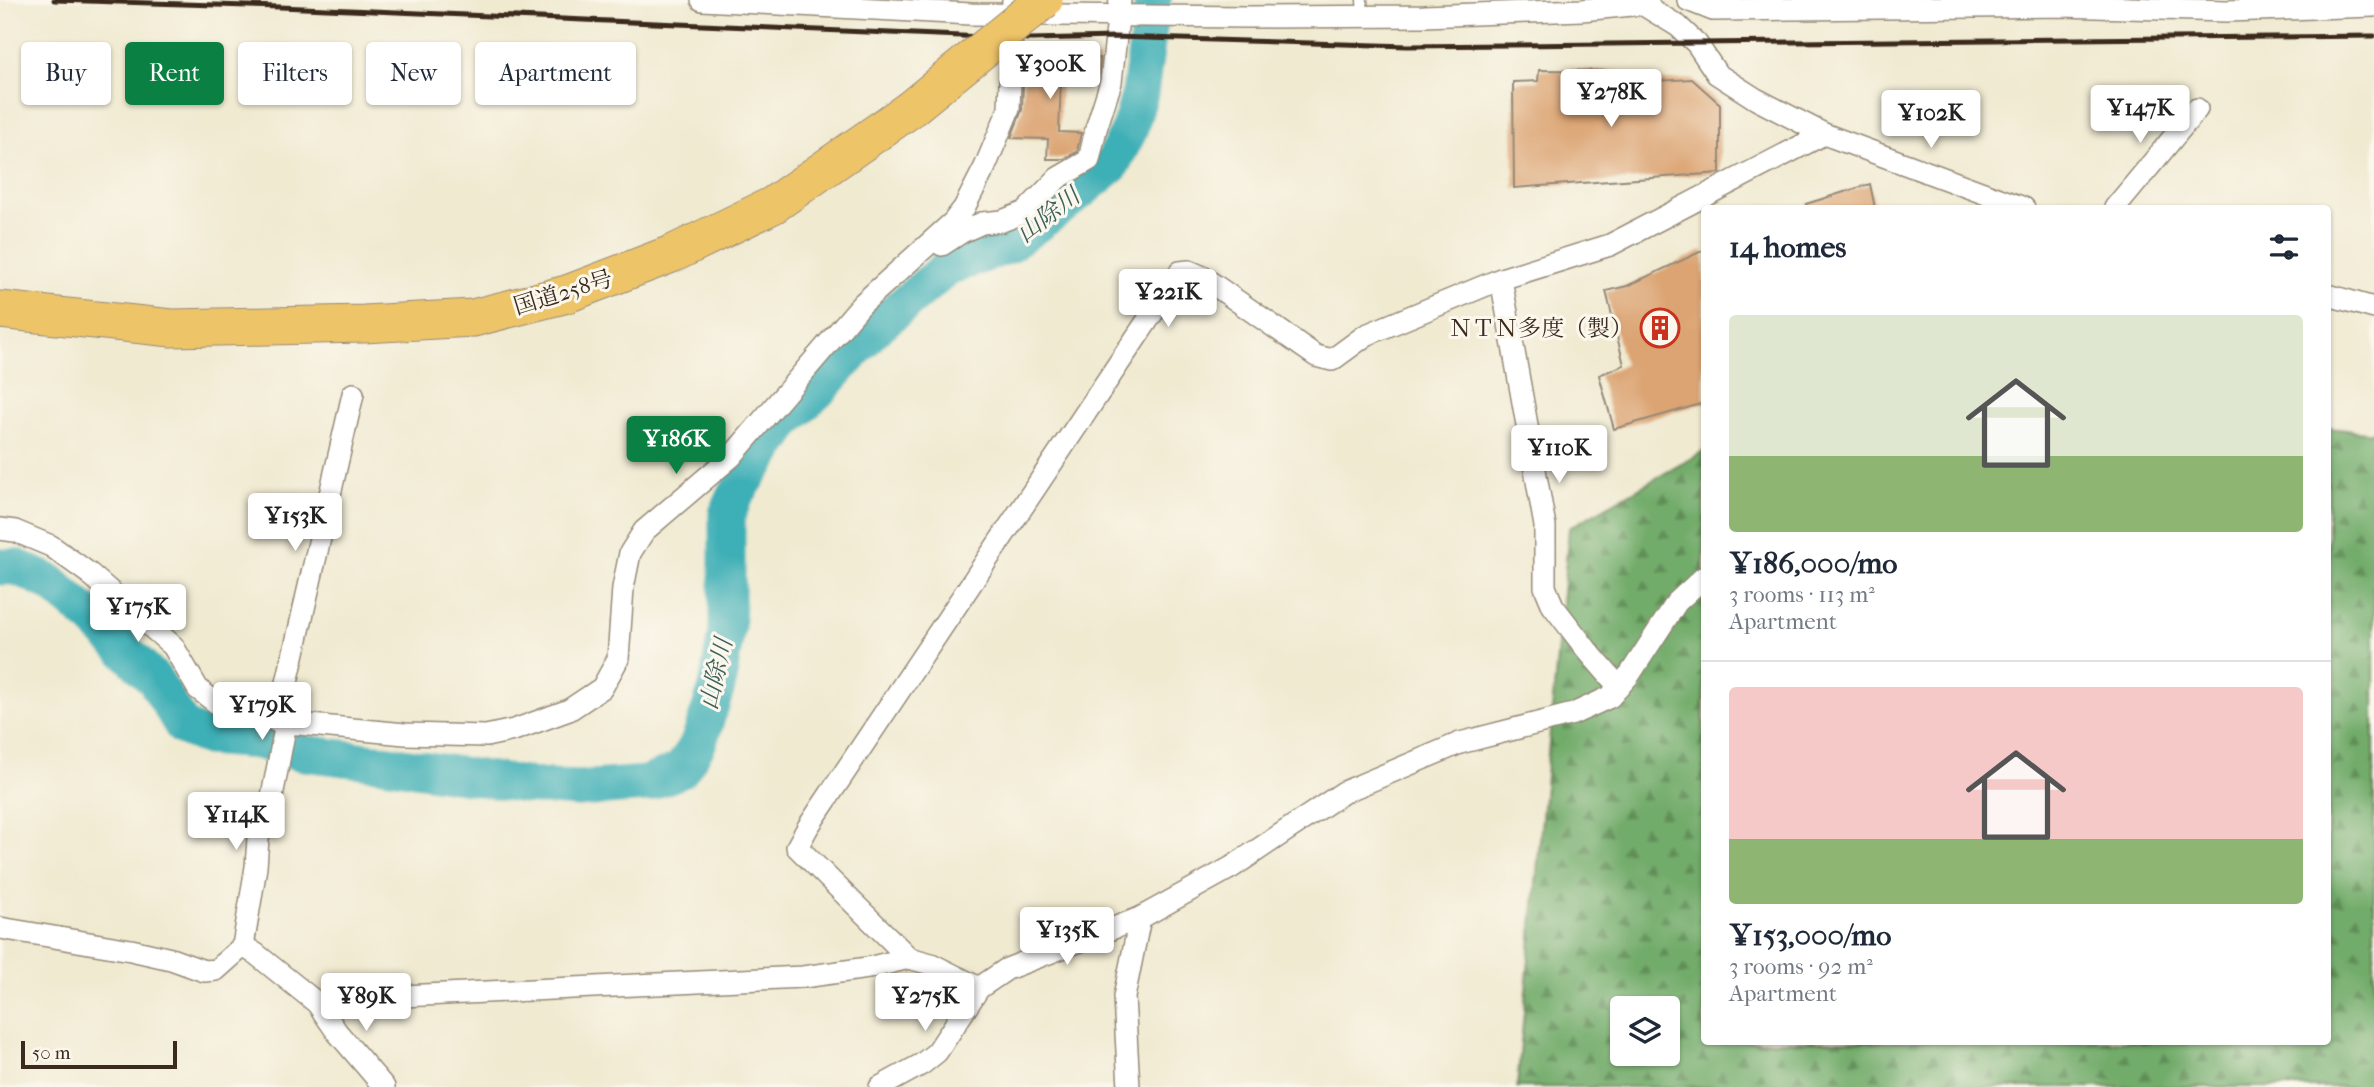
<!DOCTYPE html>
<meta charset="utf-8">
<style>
body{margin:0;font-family:"IM FELL French Canon","Noto Serif JP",serif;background:#f6f6f7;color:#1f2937;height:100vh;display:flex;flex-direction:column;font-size:26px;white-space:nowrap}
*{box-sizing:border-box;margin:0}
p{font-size:23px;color:#747a83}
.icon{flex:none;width:38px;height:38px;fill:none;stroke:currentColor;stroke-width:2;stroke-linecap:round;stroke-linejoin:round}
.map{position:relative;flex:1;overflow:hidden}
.side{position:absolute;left:1701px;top:205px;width:630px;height:840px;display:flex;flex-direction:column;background:#fff;border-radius:7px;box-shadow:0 2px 5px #0004}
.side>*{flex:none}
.top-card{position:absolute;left:21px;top:42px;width:665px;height:63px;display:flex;gap:14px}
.tools{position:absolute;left:1610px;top:996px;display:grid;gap:14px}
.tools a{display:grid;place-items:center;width:70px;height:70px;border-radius:7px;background:#fff;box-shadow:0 2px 5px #0004;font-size:35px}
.scale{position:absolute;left:21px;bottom:18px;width:156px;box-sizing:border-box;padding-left:7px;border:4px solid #3b2a1e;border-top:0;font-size:19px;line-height:24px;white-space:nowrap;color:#3b2a1e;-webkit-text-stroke:5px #fbf7ec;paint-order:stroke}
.price{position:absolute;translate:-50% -60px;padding:0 16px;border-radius:7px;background:#fff;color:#222;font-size:23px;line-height:46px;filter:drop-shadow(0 2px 4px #0008)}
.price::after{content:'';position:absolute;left:50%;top:42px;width:21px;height:16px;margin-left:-10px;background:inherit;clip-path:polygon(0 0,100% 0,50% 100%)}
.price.selected{background:#0b8043;color:#fff}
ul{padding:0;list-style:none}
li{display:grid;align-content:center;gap:14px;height:371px;padding:0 28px}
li+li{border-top:2px solid #e0e1e3}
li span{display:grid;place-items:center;height:217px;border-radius:7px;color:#555}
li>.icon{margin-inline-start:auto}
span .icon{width:126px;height:126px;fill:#fffc;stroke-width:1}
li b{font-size:30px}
h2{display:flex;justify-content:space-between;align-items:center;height:84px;padding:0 28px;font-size:30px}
.pill{padding:0 24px;border-radius:7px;background:#fff;box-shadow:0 2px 5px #0004;font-size:24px;line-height:63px}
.pill.selected{background:#0b8043;color:#fff}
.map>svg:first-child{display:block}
.forest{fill:url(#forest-firs);stroke:#566b44;stroke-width:2;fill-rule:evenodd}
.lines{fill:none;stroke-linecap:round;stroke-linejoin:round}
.river{stroke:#3eafb6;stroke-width:37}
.building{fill:#dca473}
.lane-casing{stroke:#968a78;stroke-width:13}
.street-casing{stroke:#968a78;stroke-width:24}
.highway-casing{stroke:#968a78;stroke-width:39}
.lane{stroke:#fff;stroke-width:10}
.street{stroke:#fff;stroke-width:21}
.highway{stroke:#eec469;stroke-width:37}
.rail{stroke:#3b2a1e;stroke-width:5}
.highway-bridge-casing{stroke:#968a78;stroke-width:39;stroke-linecap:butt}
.highway-bridge{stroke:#eec469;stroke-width:37}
.labels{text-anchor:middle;stroke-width:6;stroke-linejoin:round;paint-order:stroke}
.street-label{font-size:23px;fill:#3b2a1e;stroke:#fbf7ec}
.poi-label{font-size:23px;fill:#3b2a1e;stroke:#fbf7ec;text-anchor:end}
.water-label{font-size:24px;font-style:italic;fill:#3c5f5b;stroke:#fbf7ec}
</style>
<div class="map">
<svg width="2374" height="1087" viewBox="0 0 2374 1087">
<defs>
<pattern id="forest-firs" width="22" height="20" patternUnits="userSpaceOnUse" patternTransform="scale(1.75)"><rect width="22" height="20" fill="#72ac6b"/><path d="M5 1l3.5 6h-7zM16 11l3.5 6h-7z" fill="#5f8c57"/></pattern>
</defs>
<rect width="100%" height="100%" fill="#fbf7ec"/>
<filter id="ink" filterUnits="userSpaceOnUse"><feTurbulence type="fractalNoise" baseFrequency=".0143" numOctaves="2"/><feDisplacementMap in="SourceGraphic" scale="14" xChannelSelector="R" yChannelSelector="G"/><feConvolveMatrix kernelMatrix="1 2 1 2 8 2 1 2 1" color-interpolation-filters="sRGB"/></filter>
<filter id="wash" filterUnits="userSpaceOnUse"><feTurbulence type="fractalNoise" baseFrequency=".00686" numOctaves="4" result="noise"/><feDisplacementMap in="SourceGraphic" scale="28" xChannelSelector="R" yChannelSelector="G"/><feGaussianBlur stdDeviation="1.57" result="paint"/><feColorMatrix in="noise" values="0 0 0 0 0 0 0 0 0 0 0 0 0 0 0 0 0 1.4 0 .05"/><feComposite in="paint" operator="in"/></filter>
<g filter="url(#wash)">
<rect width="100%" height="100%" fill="#f0ead1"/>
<!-- forest -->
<path class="forest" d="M2328 428 2374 433V1087H1517L1569 528 1704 451V1041H2328ZM1622 1008H1668V1054H1622Z"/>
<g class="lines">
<!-- river -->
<path class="river" d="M0 567H17L51 583 92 618 155 680 183 727 207 737 257 741 303 753 377 762 525 785 578 789 646 784 681 770 698 744 717 687 727 626V514L737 493 786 421 823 386 874 329 947 268 1007 246 1066 203 1111 166 1129 131 1140 93 1153 0"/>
</g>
<g id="blocks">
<!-- building -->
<g class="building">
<path d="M1024 56 1100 58 1098 79 1061 78 1059 132 1081 133 1077 152 1064 159H1047L1048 139 1011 138 1022 110Z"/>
<path d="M1539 70 1618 71 1620 83 1692 79 1720 104V173L1514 188 1513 82 1538 81Z"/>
<path d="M1870 184 1875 208H1807L1806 204Z"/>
<path d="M1704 250V403L1614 429 1599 375 1624 365 1606 291 1627 286Z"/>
</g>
</g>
</g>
<g filter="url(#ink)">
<use href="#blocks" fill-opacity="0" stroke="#968a78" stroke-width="2"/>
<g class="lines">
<defs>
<path id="lane" d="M1362 0 1363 15"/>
<g id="street">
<path d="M702 0 971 14 1247 17 1424 16 1582 10 1642 4 1648 0"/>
<path d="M1688 0 1713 10 2062 6 2226 11 2374 6"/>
<path d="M1642 4 1678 26 1697 44 1717 74 1756 99 1824 134 2024 208"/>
<path d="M2115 208 2197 109"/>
<path d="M942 245 962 232 982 223 1002 221 1025 212 1058 178 1089 160 1096 129 1111 82 1120 0"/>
<path d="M1501 279 1545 526V587L1553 606 1587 650 1619 687"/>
<path d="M2328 295 2374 308"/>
<path d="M0 529 15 531 51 546 90 574 173 646 198 689 219 705 254 712 278 722 405 734 486 736 514 730 569 710 602 688 618 659 623 588 630 553 644 531 732 456 862 304 953 222 964 208 985 167 1009 109 1013 0"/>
<path d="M278 722 353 394"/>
<path d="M0 928 131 950 171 959 204 971 216 970 243 946 256 867 258 838 271 802 286 723"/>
<path d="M243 946 256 954 317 1003 340 999 803 977 868 968 909 958 931 964 979 988"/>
<path d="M909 958 797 847 808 827 1180 272 1189 271 1203 277 1316 356 1332 360 1366 335 1501 279 1610 245 1824 134"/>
<path d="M317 1003 337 1032 384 1087"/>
<path d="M880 1087 922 1064 937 1052 979 988 1007 969 1140 918 1232 867 1344 792 1460 743 1573 714 1610 697 1630 674 1677 602 1704 577"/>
<path d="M1129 1087 1124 997 1140 918"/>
</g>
<path id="highway" d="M0 310 172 328 364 324 473 318 567 294 674 253 773 205 909 110"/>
</defs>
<!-- lane casing -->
<use href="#lane" class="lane-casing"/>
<!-- street casing -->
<use href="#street" class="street-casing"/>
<!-- highway casing -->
<use href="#highway" class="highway-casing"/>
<!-- lane -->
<use href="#lane" class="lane"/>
<!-- street -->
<use href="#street" class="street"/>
<!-- highway -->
<use href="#highway" class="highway"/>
<!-- rail -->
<path class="rail" d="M54 0 280 7 1031 39 1114 37 1408 46 2374 36"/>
<defs>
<path id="highway-bridge" d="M909 110 1044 0"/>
</defs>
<!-- highway-bridge casing -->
<use href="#highway-bridge" class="highway-bridge-casing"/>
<!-- highway-bridge -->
<use href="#highway-bridge" class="highway-bridge"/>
</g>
</g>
<!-- icons -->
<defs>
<symbol id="building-ring" viewBox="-11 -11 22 22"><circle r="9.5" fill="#fbf7ec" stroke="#c8321e" stroke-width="1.5"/><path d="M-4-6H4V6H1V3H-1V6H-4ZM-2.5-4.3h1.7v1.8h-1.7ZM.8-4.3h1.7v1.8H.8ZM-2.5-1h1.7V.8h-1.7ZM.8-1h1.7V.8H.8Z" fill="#c8321e"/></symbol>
</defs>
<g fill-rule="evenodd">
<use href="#building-ring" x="1638" y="306" width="44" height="44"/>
</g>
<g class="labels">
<!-- street labels -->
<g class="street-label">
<text transform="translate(563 292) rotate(-17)" y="8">国道258号</text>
</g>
<!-- poi labels -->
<g class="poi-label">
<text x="1633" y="336">ＮＴＮ多度（製）</text>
</g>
<!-- water labels -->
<g class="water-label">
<text transform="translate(1048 215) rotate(-38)" y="8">山除川</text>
<text transform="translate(716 674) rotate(-77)" y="8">山除川</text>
</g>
</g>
</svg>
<div class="tools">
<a><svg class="icon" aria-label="layers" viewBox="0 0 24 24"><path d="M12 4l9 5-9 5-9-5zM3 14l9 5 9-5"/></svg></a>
</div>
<div class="scale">50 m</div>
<b class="price" style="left:1050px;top:101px">¥300K</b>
<b class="price" style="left:1611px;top:129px">¥278K</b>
<b class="price" style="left:2140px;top:145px">¥147K</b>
<b class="price" style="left:1931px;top:150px">¥102K</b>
<b class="price" style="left:1168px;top:329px">¥221K</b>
<b class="price selected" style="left:676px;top:476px">¥186K</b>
<b class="price" style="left:1559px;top:485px">¥110K</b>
<b class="price" style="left:295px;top:553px">¥153K</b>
<b class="price" style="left:138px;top:644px">¥175K</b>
<b class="price" style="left:262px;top:742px">¥179K</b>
<b class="price" style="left:236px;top:852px">¥114K</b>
<b class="price" style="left:1067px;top:967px">¥135K</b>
<b class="price" style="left:366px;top:1033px">¥89K</b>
<b class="price" style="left:925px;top:1033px">¥275K</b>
<div class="top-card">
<a class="pill">Buy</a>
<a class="pill selected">Rent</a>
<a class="pill">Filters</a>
<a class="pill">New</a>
<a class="pill">Apartment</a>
</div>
<section class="side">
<h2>14 homes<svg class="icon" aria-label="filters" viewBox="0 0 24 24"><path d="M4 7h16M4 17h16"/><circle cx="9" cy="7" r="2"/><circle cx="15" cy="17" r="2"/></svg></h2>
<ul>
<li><span style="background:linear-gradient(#dfe7d0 65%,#8fb573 0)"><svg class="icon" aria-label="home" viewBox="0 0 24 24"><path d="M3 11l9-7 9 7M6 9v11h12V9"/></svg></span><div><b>¥186,000/mo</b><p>3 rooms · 113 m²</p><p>Apartment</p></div></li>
<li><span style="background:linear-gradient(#f6c9c9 70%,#8fb573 0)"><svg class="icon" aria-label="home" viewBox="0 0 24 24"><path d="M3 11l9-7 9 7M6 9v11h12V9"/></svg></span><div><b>¥153,000/mo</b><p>3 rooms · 92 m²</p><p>Apartment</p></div></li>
</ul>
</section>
</div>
